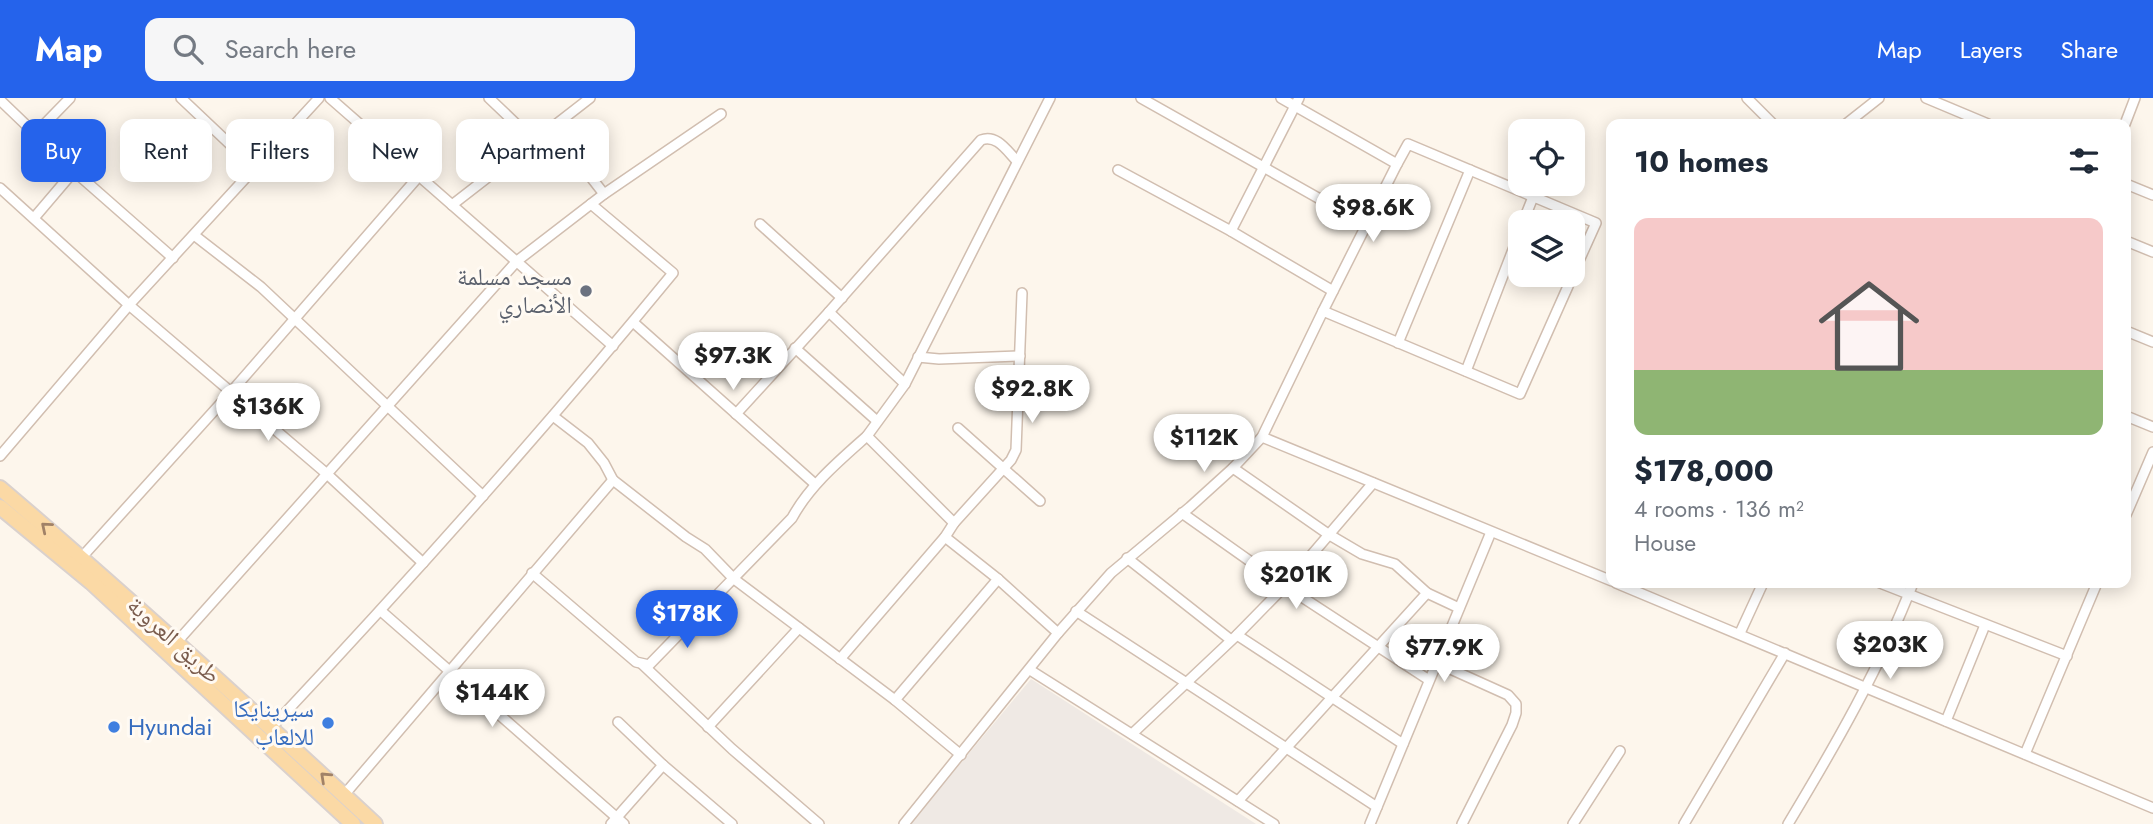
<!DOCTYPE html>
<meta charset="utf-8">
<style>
body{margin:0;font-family:Jost,"Noto Naskh Arabic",sans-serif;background:#f6f6f7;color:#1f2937;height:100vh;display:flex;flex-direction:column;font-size:26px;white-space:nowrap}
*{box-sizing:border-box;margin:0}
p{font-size:23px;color:#747a83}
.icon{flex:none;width:38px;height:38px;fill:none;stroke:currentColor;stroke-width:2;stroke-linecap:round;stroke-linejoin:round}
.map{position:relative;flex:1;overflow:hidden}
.sheet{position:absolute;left:1606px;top:21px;width:525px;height:469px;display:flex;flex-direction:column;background:#fff;border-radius:14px;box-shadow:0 4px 18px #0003}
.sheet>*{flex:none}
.banner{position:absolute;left:21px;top:21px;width:665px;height:63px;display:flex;gap:14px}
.buttons{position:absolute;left:1508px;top:21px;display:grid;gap:14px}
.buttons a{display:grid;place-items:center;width:77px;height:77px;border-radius:14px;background:#fff;box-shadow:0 4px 18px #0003;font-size:35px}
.price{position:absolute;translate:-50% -60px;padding:0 16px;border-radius:24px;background:#fff;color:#222;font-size:23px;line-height:46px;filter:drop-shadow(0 2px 4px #0008)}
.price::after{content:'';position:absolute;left:50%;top:42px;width:21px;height:16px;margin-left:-10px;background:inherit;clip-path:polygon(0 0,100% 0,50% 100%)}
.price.selected{background:#2563eb;color:#fff}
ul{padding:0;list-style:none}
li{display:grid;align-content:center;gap:14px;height:371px;padding:0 28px}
li span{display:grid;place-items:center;height:217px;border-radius:14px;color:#555}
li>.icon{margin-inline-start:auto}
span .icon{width:126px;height:126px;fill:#fffc;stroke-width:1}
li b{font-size:30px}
h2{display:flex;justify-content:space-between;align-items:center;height:84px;padding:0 28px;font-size:30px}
.tag{padding:0 24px;border-radius:14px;background:#fff;box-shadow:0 4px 18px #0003;font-size:24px;line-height:63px}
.tag.selected{background:#2563eb;color:#fff}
header{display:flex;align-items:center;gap:42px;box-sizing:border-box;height:98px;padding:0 35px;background:#2563eb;color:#fff}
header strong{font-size:33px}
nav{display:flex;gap:38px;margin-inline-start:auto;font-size:24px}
.search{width:490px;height:63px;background:#f6f6f7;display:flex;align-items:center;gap:18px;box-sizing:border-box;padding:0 24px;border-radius:14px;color:#747a83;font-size:26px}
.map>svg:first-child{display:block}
.industrial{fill:#efe9e4}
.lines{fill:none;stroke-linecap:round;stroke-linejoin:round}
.street-casing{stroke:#d1beb0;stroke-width:12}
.primary-casing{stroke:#dad1cd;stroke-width:18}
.street{stroke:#fff;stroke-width:9}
.primary{stroke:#fbd9a5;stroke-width:14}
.oneway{stroke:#a18267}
.worship-dot{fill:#6b7280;stroke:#fffaf3;stroke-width:2.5}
.shop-dot{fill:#3f7fe0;stroke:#fffaf3;stroke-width:2.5}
.labels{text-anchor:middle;stroke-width:6;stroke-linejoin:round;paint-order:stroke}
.worship-label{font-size:24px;fill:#5b616d;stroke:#fffaf3;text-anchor:end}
.street-label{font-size:24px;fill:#7a5c4d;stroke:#fffaf3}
.shop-label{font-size:24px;fill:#366cbe;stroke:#fffaf3;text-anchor:end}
</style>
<header>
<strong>Map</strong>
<div class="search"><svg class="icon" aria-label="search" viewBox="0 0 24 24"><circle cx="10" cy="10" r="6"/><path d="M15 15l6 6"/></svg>Search here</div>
<nav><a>Map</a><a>Layers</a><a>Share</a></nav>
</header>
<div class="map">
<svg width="2153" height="726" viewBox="0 0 2153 726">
<rect width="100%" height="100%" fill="#fdf6ec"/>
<!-- industrial -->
<path class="industrial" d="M1031 581 1256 726H910Z"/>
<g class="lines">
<defs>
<g id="street">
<path d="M181 0 255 70"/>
<path d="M319 0 129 207 327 376 423 465"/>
<path d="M330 0 613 248"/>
<path d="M489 0 534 43"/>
<path d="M1141 0 1366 127"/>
<path d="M1281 0 1397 66 1408 46 1596 125 1573 176"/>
<path d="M1747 0 1773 26"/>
<path d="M1926 0 1988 26"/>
<path d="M0 2 74 73 173 160"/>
<path d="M1846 26 1879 0"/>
<path d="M2125 26 2135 0"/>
<path d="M552 29 604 96"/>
<path d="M35 36 70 0"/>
<path d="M1118 72 1231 133 1333 193"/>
<path d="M2126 86 2153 97"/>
<path d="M0 90 129 207 0 358"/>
<path d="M452 107 590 0"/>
<path d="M34 120 74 73"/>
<path d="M1523 124 1533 99"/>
<path d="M760 126 842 200"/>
<path d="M1231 133 1299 0"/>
<path d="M194 137 261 189 483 398"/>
<path d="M2126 143 2153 154"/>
<path d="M1323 213 1397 66"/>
<path d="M829 214 981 42C997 36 1007 53 1017 63"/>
<path d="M633 224 815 386"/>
<path d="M2126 233 2153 244"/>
<path d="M1398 245 1470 72"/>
<path d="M795 250 877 323"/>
<path d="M918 259 939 261 1020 258"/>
<path d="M1466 273 1521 131"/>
<path d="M736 316 829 214 905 286"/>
<path d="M553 318 588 345 604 365 613 382 686 439 705 451 734 481 895 602 961 657"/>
<path d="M2126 318 2153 329"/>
<path d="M958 330 1040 403"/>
<path d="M1262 339 1323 213 1520 296 1573 177"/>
<path d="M1233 370 1328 436 1362 456 1395 466 1427 495 1459 510"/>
<path d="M1182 415 1285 488 1429 582"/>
<path d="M2126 417 2153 354"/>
<path d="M954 425 1011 362 1016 352 1022 195"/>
<path d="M945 439 998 481 1058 535"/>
<path d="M82 459 231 294 419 78"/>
<path d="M1127 460 1231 542"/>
<path d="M532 475 636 564 649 567 792 420C810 387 839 363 867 338"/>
<path d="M1616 485 2153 710"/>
<path d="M1880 485 2067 558"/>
<path d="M381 513 624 726"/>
<path d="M1076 513 1377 709"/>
<path d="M1740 535 1763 485"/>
<path d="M1237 537 1403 646"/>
<path d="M176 545 517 163 604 96 721 16"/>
<path d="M840 561 945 439 954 425 867 338 905 286 1050 0"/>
<path d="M1437 565 1508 597 1516 606V615L1512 627 1462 726"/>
<path d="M643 567 732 651 819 726"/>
<path d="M1030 572 1274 726"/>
<path d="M895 602 998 481"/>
<path d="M1946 623 1985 527"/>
<path d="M618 624 663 667"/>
<path d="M272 629C410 482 545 331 673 175L591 106"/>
<path d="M708 629 799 530"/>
<path d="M1132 636 1237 537 1285 488 1373 385"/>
<path d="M2025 656 2097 485"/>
<path d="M344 697 613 382"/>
<path d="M1238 703 1427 495"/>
<path d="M611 726 663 667 732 726"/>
<path d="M904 726 1058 535 1111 475 1190 409 1233 370 1262 339 1612 483"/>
<path d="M1370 726 1491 434"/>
<path d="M1573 726 1620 653"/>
<path d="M1684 726 1785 555"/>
<path d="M1788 726C1835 648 1880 570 1913 485"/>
</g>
<g id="primary">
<path d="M0 390C128 499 252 612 375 726"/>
<path d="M0 409 91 484 353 726"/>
</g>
</defs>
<!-- street casing -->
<use href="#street" class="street-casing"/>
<!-- primary casing -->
<use href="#primary" class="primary-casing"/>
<!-- street -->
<use href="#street" class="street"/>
<!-- primary -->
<use href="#primary" class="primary"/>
</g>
<!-- one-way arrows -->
<defs><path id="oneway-chevron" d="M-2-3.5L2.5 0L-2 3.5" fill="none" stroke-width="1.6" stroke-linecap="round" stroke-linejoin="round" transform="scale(1.75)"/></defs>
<g class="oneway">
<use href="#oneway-chevron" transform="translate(46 429) rotate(-140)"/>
<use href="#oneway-chevron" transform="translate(325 679) rotate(-137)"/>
</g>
<!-- markers -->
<circle class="worship-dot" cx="586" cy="193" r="7"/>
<g class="shop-dot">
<circle cx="328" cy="625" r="7"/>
<circle cx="114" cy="629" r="7"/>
</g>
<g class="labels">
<!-- worship labels -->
<g class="worship-label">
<text x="572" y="187">مسجد مسلمة<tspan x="572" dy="28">الأنصاري</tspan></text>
</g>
<!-- street labels -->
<g class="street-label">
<text transform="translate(174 542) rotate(42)" y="8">طريق العروبة</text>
</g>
<!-- shop labels -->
<g class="shop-label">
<text x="314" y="619">سيرينايكا<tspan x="314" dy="28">للالعاب</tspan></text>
<text x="128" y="637" text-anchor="start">Hyundai</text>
</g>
</g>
</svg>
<div class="buttons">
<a><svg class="icon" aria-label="locate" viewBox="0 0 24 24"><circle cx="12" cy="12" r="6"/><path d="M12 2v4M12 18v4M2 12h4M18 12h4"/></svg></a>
<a><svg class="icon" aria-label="layers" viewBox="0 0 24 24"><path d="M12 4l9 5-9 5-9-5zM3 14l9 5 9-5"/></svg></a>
</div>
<b class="price" style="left:1373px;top:146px">$98.6K</b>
<b class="price" style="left:733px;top:294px">$97.3K</b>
<b class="price" style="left:1032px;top:327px">$92.8K</b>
<b class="price" style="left:268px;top:345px">$136K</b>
<b class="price" style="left:1204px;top:376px">$112K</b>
<b class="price" style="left:1296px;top:513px">$201K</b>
<b class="price selected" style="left:687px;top:552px">$178K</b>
<b class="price" style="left:1890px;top:583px">$203K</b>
<b class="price" style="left:1444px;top:586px">$77.9K</b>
<b class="price" style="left:492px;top:631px">$144K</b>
<div class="banner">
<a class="tag selected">Buy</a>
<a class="tag">Rent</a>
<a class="tag">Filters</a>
<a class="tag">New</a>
<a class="tag">Apartment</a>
</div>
<section class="sheet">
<h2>10 homes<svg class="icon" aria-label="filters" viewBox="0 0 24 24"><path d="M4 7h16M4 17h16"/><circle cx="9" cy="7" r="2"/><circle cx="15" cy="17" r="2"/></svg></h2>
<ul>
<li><span style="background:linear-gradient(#f6c9c9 70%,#8fb573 0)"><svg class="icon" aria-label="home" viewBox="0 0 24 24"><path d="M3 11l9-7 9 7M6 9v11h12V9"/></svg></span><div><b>$178,000</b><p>4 rooms · 136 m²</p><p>House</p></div></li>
</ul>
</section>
</div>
